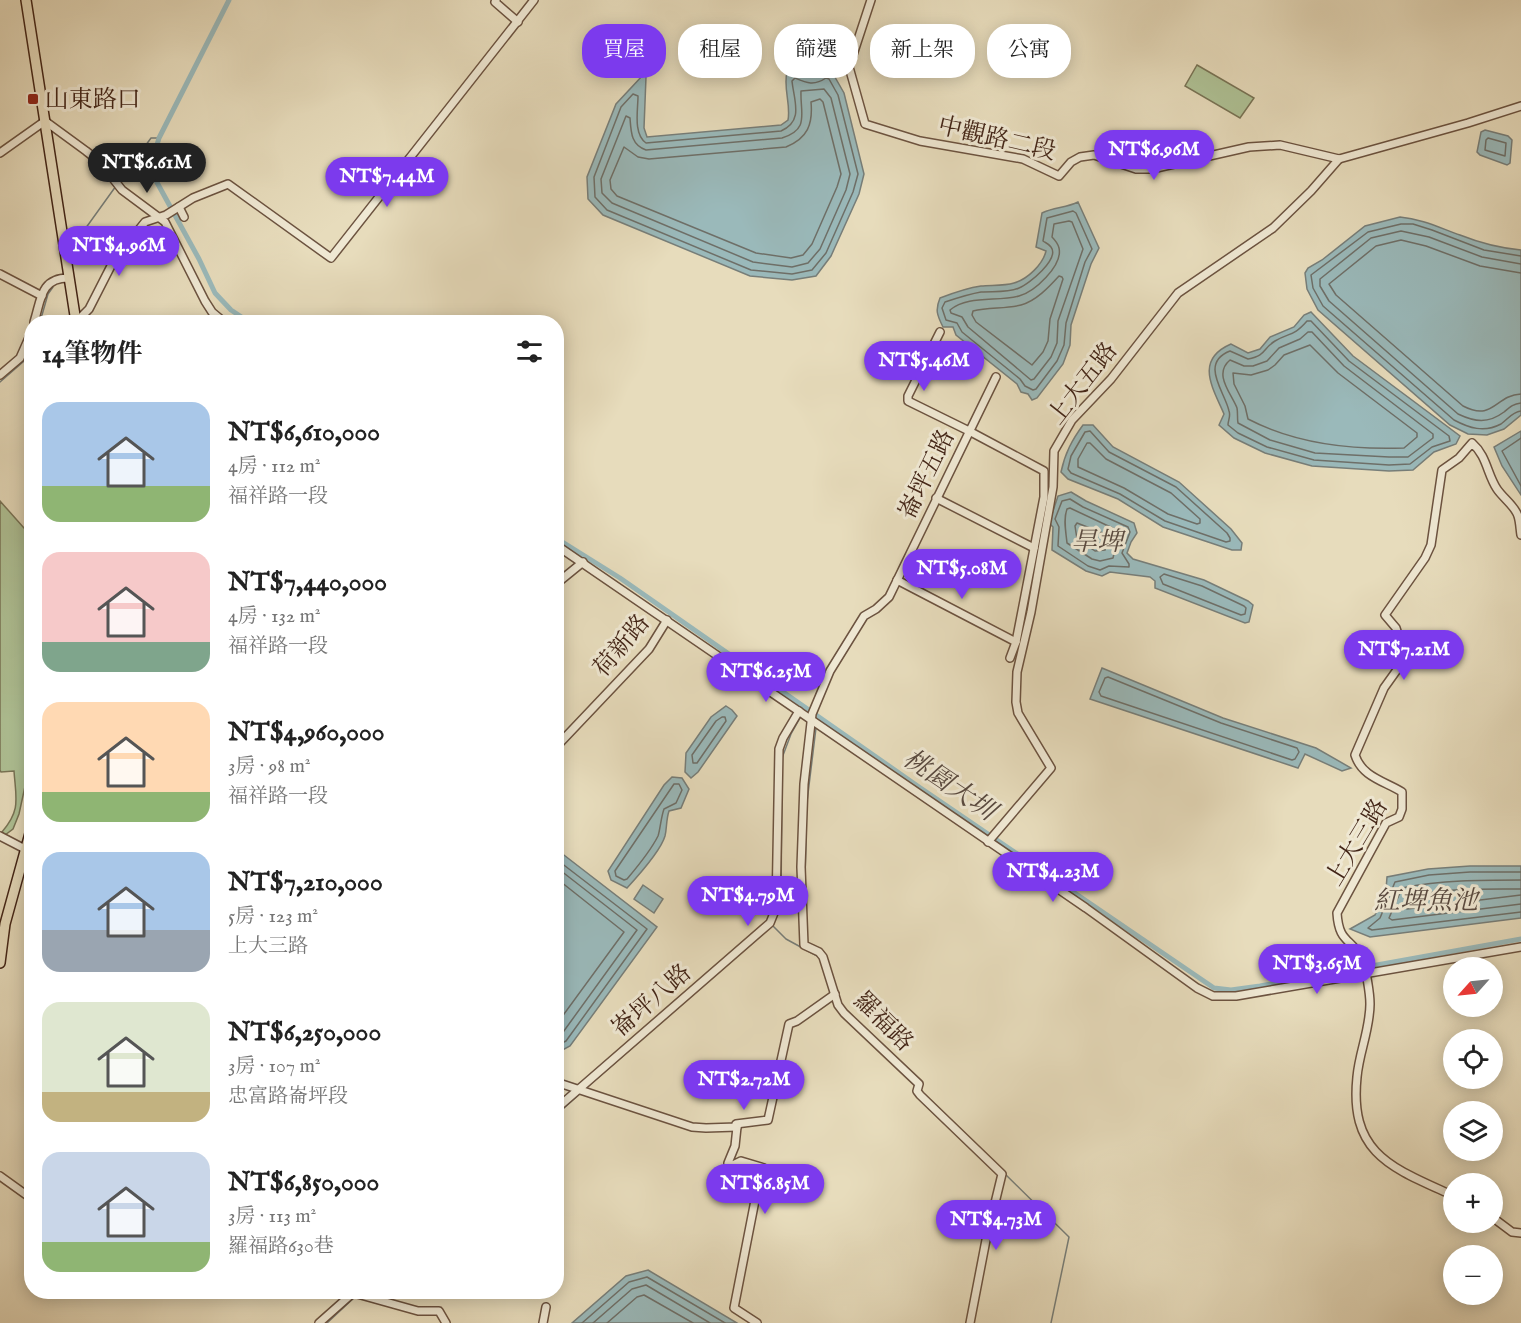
<!DOCTYPE html>
<html lang="zh-TW">
<meta charset="utf-8">
<style>
body{margin:0;font-family:"IM FELL English","Noto Serif TC",serif;background:#f6f6f6;color:#222;height:100vh;display:flex;flex-direction:column;font-size:22px;white-space:nowrap}
*{box-sizing:border-box;margin:0}
p{font-size:20px;color:#767676}
.icon{flex:none;width:33px;height:33px;fill:none;stroke:currentColor;stroke-width:2;stroke-linecap:round;stroke-linejoin:round}
.map{position:relative;flex:1;overflow:hidden}
.panel{position:absolute;left:24px;top:315px;width:540px;height:984px;display:flex;flex-direction:column;background:#fff;border-radius:24px;box-shadow:0 3px 15px #0003}
.panel>*{flex:none}
.banner{position:absolute;left:582px;top:24px;width:570px;height:54px;display:flex;gap:12px}
.needle{width:39px;rotate:243deg}
.buttons{position:absolute;left:1443px;top:957px;display:grid;gap:12px}
.buttons a{display:grid;place-items:center;width:60px;height:60px;border-radius:50%;background:#fff;box-shadow:0 3px 15px #0003;font-size:30px}
.price{position:absolute;translate:-50% -51px;padding:0 14px;border-radius:21px;background:#7c3aed;color:#fff;font-size:20px;line-height:39px;filter:drop-shadow(0 2px 3px #0008)}
.price::after{content:'';position:absolute;left:50%;top:36px;width:18px;height:14px;margin-left:-9px;background:inherit;clip-path:polygon(0 0,100% 0,50% 100%)}
.price.current{background:#222;color:#fff}
ul{padding:0;list-style:none}
li{display:flex;align-items:center;gap:18px;height:150px;padding:0 18px}
li span{display:grid;place-items:center;flex:none;width:168px;height:120px;border-radius:18px;color:#555}
li>.icon{margin-inline-start:auto}
span .icon{width:72px;height:72px;fill:#fffc;stroke-width:1}
li b{font-size:26px}
h2{display:flex;justify-content:space-between;align-items:center;height:72px;padding:0 18px;font-size:26px}
.tag{padding:0 21px;border-radius:24px;background:#fff;box-shadow:0 3px 15px #0003;font-size:21px;line-height:54px}
.tag.current{background:#7c3aed;color:#fff}
.map>svg:first-child{display:block}
.green{fill:#afc296;stroke:#797456;stroke-width:1.5}
.water{fill:#9ab9ba;stroke:#777e79;stroke-width:1.5}
.lines{fill:none;stroke-linecap:round;stroke-linejoin:round}
.shore{stroke:#6e6f68;stroke-width:1.5}
.stream{stroke:#777e79;stroke-width:1.5}
.canal{stroke:#9ab9ba;stroke-width:5}
.minor-casing{stroke:#6c5340;stroke-width:10}
.major-casing{stroke:#432517;stroke-width:12}
.minor{stroke:#efe8d3;stroke-width:7}
.major{stroke:#e7dcbc;stroke-width:9}
.poi-dot{fill:#8f2418;stroke:#efe8d3;stroke-width:2}
.labels{text-anchor:middle;stroke-width:6;stroke-linejoin:round;paint-order:stroke}
.poi-label{font-size:24px;fill:#432517;stroke:#efe8d3;text-anchor:start}
.street-label{font-size:24px;fill:#432517;stroke:#efe8d3}
.water-label{font-size:26px;font-style:italic;fill:#594a40;stroke:#efe8d3}
</style>
<div class="map">
<svg width="1521" height="1323" viewBox="0 0 1521 1323">
<rect width="100%" height="100%" fill="#e7dcbc"/>
<filter id="stains"><feTurbulence type="fractalNoise" baseFrequency=".00333" numOctaves="4"/><feColorMatrix values="0 0 0 0 .2 0 0 0 0 .09 0 0 0 0 .02 0 0 0 .5 -.17"/></filter>
<radialGradient id="worn" r=".72"><stop offset=".6" stop-color="#630" stop-opacity="0"/><stop offset="1" stop-color="#630" stop-opacity=".3"/></radialGradient>
<!-- green -->
<g class="green">
<path d="M1197 65 1254 98 1240 118 1185 86Z"/>
<path d="M0 501 32 537 31 759 19 814 13 829 5 835 2 832C21 810 16 799 14 771L1 772 0 770Z"/>
</g>
<!-- water -->
<g class="water">
<path d="M824 67 832 72 844 93 864 174 859 194 831 256 816 276 792 280 750 276 603 215 588 199 587 177 616 104 644 74 646 77 644 128 647 137 781 125 788 120C791 104 783 88 787 72L793 70C805 76 817 83 824 67Z"/>
<path d="M1485 130 1508 136 1512 140 1510 163 1507 165 1480 155 1477 152 1481 132Z"/>
<path d="M1078 202 1099 248 1091 264 1071 325 1070 345 1063 364 1037 398 1032 400 1028 394 1021 392 1017 384 956 335 953 327H943C937 315 935 310 940 298 953 293 967 288 981 286 992 285 1004 286 1014 283 1028 279 1043 264 1046 251L1036 247 1042 213C1054 207 1066 208 1078 202Z"/>
<path d="M1400 217C1422 219 1440 228 1460 235 1480 243 1500 248 1521 250V415L1504 429 1487 435 1468 434 1450 425 1318 310 1307 289 1305 273 1308 268 1322 260 1365 226Z"/>
<path d="M1311 312 1353 356 1460 436 1456 444 1434 452 1413 470 1389 471 1312 466 1265 453 1234 438 1219 425 1224 414C1213 388 1194 360 1231 344L1248 353 1260 349 1270 337 1294 327 1304 315Z"/>
<path d="M1083 425H1093L1113 447 1179 482 1231 529 1242 543 1241 550H1232L1163 527 1118 499 1068 479 1061 472C1065 453 1072 440 1083 425Z"/>
<path d="M1521 431V495L1502 466 1494 447Z"/>
<path d="M1071 492 1086 501 1134 523 1137 533 1131 542 1127 553 1133 559 1204 580 1248 601 1253 605 1249 622 1245 623 1155 588V581L1150 577 1110 572 1102 576 1086 571 1052 550 1053 527 1049 523 1058 496Z"/>
<path d="M1102 668 1223 718 1316 748 1351 768 1342 771 1305 754 1298 768 1090 699Z"/>
<path d="M726 706 732 710 737 716 698 772 691 778 685 772 686 753 711 717Z"/>
<path d="M672 777 682 778 689 789 681 808 669 811C666 820 667 828 665 836 661 850 638 876 627 888L611 880 608 871 664 785Z"/>
<path d="M560 852 657 927 570 1046 557 1053 556 853Z"/>
<path d="M1470 866H1521V918L1370 937 1350 929 1375 915 1386 890 1387 877 1428 869Z"/>
<path d="M643 885 663 899 654 913 634 899Z"/>
<path d="M648 1270 737 1323H572L626 1276Z"/>
</g>
<g class="lines">
<!-- shore -->
<g class="shore">
<path d="M795 78C807 83 814 86 826 78L829 79 838 95 858 174 853 192 826 253 812 270 792 274 751 270 607 210 595 197 594 177 621 107 633 94 638 96C638 110 633 134 646 143L781 131C804 121 794 101 792 81Z"/>
<path d="M824 89 831 98 850 174 846 190 820 249 808 263 792 267 753 262 612 203 602 193 601 179 626 116 630 118C631 132 631 145 646 150L782 138C810 129 800 114 801 91Z"/>
<path d="M820 99 823 102 841 174 837 187 812 244 803 255 791 258 756 253 617 196 611 189 610 180 624 147 638 157 649 159 786 147C808 138 813 124 811 102Z"/>
<path d="M1488 138 1506 143 1505 156 1485 150 1486 140Z"/>
<path d="M1073 211 1076 213 1092 249 1085 262 1066 323 1064 345 1057 361 1036 389 1033 390 1025 386 1020 379 962 332 957 323 946 320 942 308 945 302C957 298 969 294 981 292 993 291 1008 293 1019 288 1029 284 1060 259 1051 247 1049 244 1046 243 1043 241L1047 218Z"/>
<path d="M1069 221 1072 222 1083 249 1058 321 1057 343 1051 357 1034 379 1031 380 968 327 962 317 951 313 950 310C968 295 997 302 1019 296 1034 292 1063 266 1059 248 1058 244 1055 240 1052 237L1054 224Z"/>
<path d="M1521 256 1484 250 1432 230 1413 224H1401L1368 232 1311 275 1313 288 1323 306 1454 420C1469 428 1484 433 1501 424 1508 419 1512 412 1521 411"/>
<path d="M1521 264 1482 257 1429 237 1401 231 1371 238 1320 279V286L1329 301 1458 414C1475 422 1488 424 1504 412 1510 407 1513 404 1521 403"/>
<path d="M1521 273 1480 266 1426 246 1401 240 1376 246 1329 284 1336 295 1463 406C1494 422 1495 395 1521 394"/>
<path d="M1059 276 1062 277 1063 279 1050 319 1048 341 1043 352 1032 365 976 322 972 315 973 311C989 307 1005 309 1021 305 1036 301 1049 287 1059 276Z"/>
<path d="M1307 321H1311L1349 361 1449 436 1450 441 1432 447 1410 464 1389 465 1314 460 1267 447 1238 433 1228 425C1228 420 1231 416 1229 411 1225 392 1199 363 1230 351L1248 359C1267 355 1262 349 1275 341 1290 332 1293 337 1307 321Z"/>
<path d="M1308 332H1312L1344 366 1433 434V438L1408 457H1389L1315 453 1270 440 1238 423C1237 418 1238 413 1237 408 1231 393 1213 374 1230 360L1244 366H1253L1267 361 1279 348 1300 339Z"/>
<path d="M1310 345 1338 373 1417 433V437L1404 448C1350 450 1296 444 1248 419L1245 406 1234 384 1233 373 1251 375 1268 370 1275 365 1284 355Z"/>
<path d="M1090 431 1109 452 1176 487 1227 533 1230 538V541L1226 542 1165 521 1120 494 1071 473 1068 469 1071 456 1085 432Z"/>
<path d="M1521 438 1502 451 1521 486"/>
<path d="M1087 443H1090L1106 459 1171 493 1200 519V523L1197 524 1168 514 1124 488 1078 467V459Z"/>
<path d="M1070 499 1083 507 1128 527 1130 532 1122 553 1129 564V567L1109 566 1100 570 1088 566 1058 546 1059 527 1055 519 1062 501Z"/>
<path d="M1070 508 1119 531 1113 558 1100 561 1092 559 1067 543C1066 532 1063 520 1067 509Z"/>
<path d="M1077 523 1108 535 1105 550 1095 551 1077 539 1075 526Z"/>
<path d="M1164 574 1202 586 1244 606 1246 608 1245 614 1241 615 1163 584 1160 577Z"/>
<path d="M1108 677 1221 723 1297 748 1299 752 1295 759 1292 760 1101 696 1099 692 1105 678Z"/>
<path d="M722 717H725L726 721 697 763H693L692 755 716 721Z"/>
<path d="M674 784H679L682 790 676 803 664 809C661 817 660 831 658 836 650 852 638 866 627 879L624 880 616 876 615 871Z"/>
<path d="M556 859 647 929 566 1041 556 1046"/>
<path d="M556 867 637 930 561 1035 556 1038"/>
<path d="M1521 872H1470L1429 875 1395 882 1380 918 1368 928 1372 930 1521 912"/>
<path d="M556 878 624 932 556 1025"/>
<path d="M1521 880C1480 880 1442 880 1402 888L1389 918 1392 920 1521 904"/>
<path d="M1521 889C1483 889 1446 888 1409 896L1404 906 1407 909 1521 895"/>
<path d="M582 1323 629 1282 647 1277 725 1323"/>
<path d="M593 1323 632 1289 646 1285 710 1323"/>
<path d="M607 1323 637 1297 644 1295 693 1323"/>
</g>
<!-- stream -->
<g class="stream">
<path d="M119 182 151 138H159"/>
<path d="M75 243 116 186"/>
<path d="M40 322 48 294 53 287"/>
<path d="M0 382 31 355 32 352"/>
<path d="M805 710 806 708"/>
<path d="M818 719V716"/>
<path d="M782 758 791 734 800 718"/>
<path d="M806 810 816 728"/>
<path d="M805 882 806 835"/>
<path d="M779 908 781 903 782 775"/>
<path d="M773 926 786 939 819 957 821 961"/>
<path d="M585 1089 697 991"/>
<path d="M921 1091 954 1123"/>
<path d="M556 1115 582 1092"/>
<path d="M1004 1173 1069 1237 1051 1323"/>
<path d="M327 1323 356 1296"/>
</g>
<!-- canal -->
<g class="canal">
<path d="M229 0 159 138 154 155V177L199 259 215 293 231 310 249 322"/>
<path d="M556 538 620 578 919 787 1214 988 1231 990 1260 986 1521 939"/>
</g>
<defs>
<g id="minor">
<path d="M496 0 495 2 518 22"/>
<path d="M871 0 849 67 865 124 920 141 1023 159 1059 176 1071 162 1080 157 1094 155 1136 169H1152L1249 147 1280 145 1339 159 1468 123 1521 106"/>
<path d="M0 153 45 121 86 151 100 162 122 190 165 222 205 301 212 312 224 322"/>
<path d="M179 207 184 217"/>
<path d="M0 274 42 296"/>
<path d="M34 322C41 301 40 278 68 278"/>
<path d="M76 322 89 309 113 262 145 222 166 215 193 198 228 184 331 258 534 0"/>
<path d="M940 332 908 396V401L969 431 1044 471V497L1016 642 1010 658"/>
<path d="M0 375 20 358 32 331"/>
<path d="M936 498 1034 548"/>
<path d="M556 545 1086 908 1197 988 1213 996H1236L1521 947"/>
<path d="M897 580 1016 642"/>
<path d="M556 584 583 562"/>
<path d="M556 747 649 649 667 620"/>
<path d="M0 836 25 849"/>
<path d="M988 842 1051 768 1018 713 1016 702 1017 672 1031 612 1053 487 1054 451 1072 420 1111 379 1178 293 1273 228 1311 191 1339 159"/>
<path d="M23 858 32 861"/>
<path d="M556 1082 692 1127 706 1128 737 1127 736 1124 768 1120 789 1024 797 1021 835 994"/>
<path d="M556 1109 770 923 776 908 779 749 783 738 799 711"/>
<path d="M737 1127 735 1146 728 1163 733 1165 741 1161 764 1168 759 1180 734 1308 757 1323"/>
<path d="M0 1176 32 1199"/>
<path d="M1454 1196C1393 1168 1349 1155 1357 1077 1359 1053 1370 1029 1370 1004 1370 994 1366 968 1362 959 1351 937 1339 944 1337 913L1386 823 1399 817 1402 809V792C1384 781 1362 777 1355 755L1384 688 1404 660V653L1396 628 1385 615 1425 558 1431 545 1442 470 1459 458 1472 443C1487 456 1487 474 1497 489 1503 498 1515 506 1518 516 1520 522 1520 529 1521 535"/>
<path d="M1492 1217 1512 1232 1521 1233"/>
<path d="M350 1292 418 1311H439L446 1323"/>
<path d="M319 1323 354 1292"/>
<path d="M543 1323 546 1307"/>
<path d="M970 1323 986 1240 1002 1174 920 1095 917 1091 919 1084 844 1013 838 1005 823 957 819 952 804 945 801 867 804 784 812 714 830 671 864 616 876 609 889 597 996 377"/>
</g>
<g id="major">
<path d="M26 0 76 322"/>
<path d="M0 963 5 924 32 826"/>
</g>
</defs>
<!-- minor casing -->
<use href="#minor" class="minor-casing"/>
<!-- major casing -->
<use href="#major" class="major-casing"/>
<!-- minor -->
<use href="#minor" class="minor"/>
<!-- major -->
<use href="#major" class="major"/>
</g>
<!-- markers -->
<rect class="poi-dot" x="27" y="93" width="12" height="12" rx="3"/>
<g class="labels">
<!-- poi labels -->
<g class="poi-label">
<text x="45" y="107">山東路口</text>
</g>
<!-- street labels -->
<g class="street-label">
<text transform="translate(997 138) rotate(13)" y="8">中觀路二段</text>
<text transform="translate(1082 383) rotate(-52)" y="8">上大五路</text>
<text transform="translate(926 474) rotate(-64)" y="8">崙坪五路</text>
<text transform="translate(621 645) rotate(-50)" y="8">荷新路</text>
<text transform="translate(1356 842) rotate(-59)" y="8">上大三路</text>
<text transform="translate(651 1000) rotate(-41)" y="8">崙坪八路</text>
<text transform="translate(884 1021) rotate(45)" y="8">羅福路</text>
</g>
<!-- water labels -->
<g class="water-label">
<text x="1097" y="550">旱埤</text>
<text transform="translate(950 784) rotate(34)" y="9">桃園大圳</text>
<text x="1426" y="909">紅埤魚池</text>
</g>
</g>
<rect width="100%" height="100%" filter="url(#stains)"/>
<rect width="100%" height="100%" fill="url(#worn)"/>
</svg>
<div class="buttons">
<a><svg class="needle" viewBox="-14 -14 28 28"><path d="M0-13l5 13h-10z" fill="#e53935"/><path d="M0 13l5-13h-10z" fill="#767676"/></svg></a>
<a><svg class="icon" aria-label="locate" viewBox="0 0 24 24"><circle cx="12" cy="12" r="6"/><path d="M12 2v4M12 18v4M2 12h4M18 12h4"/></svg></a>
<a><svg class="icon" aria-label="layers" viewBox="0 0 24 24"><path d="M12 4l9 5-9 5-9-5zM3 14l9 5 9-5"/></svg></a>
<a>+</a>
<a>−</a>
</div>
<b class="price" style="left:1154px;top:181px">NT$6.96M</b>
<b class="price current" style="left:147px;top:194px">NT$6.61M</b>
<b class="price" style="left:387px;top:208px">NT$7.44M</b>
<b class="price" style="left:119px;top:277px">NT$4.96M</b>
<b class="price" style="left:924px;top:392px">NT$5.46M</b>
<b class="price" style="left:962px;top:600px">NT$5.08M</b>
<b class="price" style="left:1404px;top:681px">NT$7.21M</b>
<b class="price" style="left:766px;top:703px">NT$6.25M</b>
<b class="price" style="left:1053px;top:903px">NT$4.23M</b>
<b class="price" style="left:748px;top:927px">NT$4.79M</b>
<b class="price" style="left:1317px;top:995px">NT$3.65M</b>
<b class="price" style="left:744px;top:1111px">NT$2.72M</b>
<b class="price" style="left:765px;top:1215px">NT$6.85M</b>
<b class="price" style="left:996px;top:1251px">NT$4.73M</b>
<div class="banner">
<a class="tag current">買屋</a>
<a class="tag">租屋</a>
<a class="tag">篩選</a>
<a class="tag">新上架</a>
<a class="tag">公寓</a>
</div>
<section class="panel">
<h2>14筆物件<svg class="icon" aria-label="filters" viewBox="0 0 24 24"><path d="M4 7h16M4 17h16"/><circle cx="9" cy="7" r="2"/><circle cx="15" cy="17" r="2"/></svg></h2>
<ul>
<li><span style="background:linear-gradient(#a9c7e8 70%,#8fb573 0)"><svg class="icon" aria-label="home" viewBox="0 0 24 24"><path d="M3 11l9-7 9 7M6 9v11h12V9"/></svg></span><div><b>NT$6,610,000</b><p>4房 · 112 m²</p><p>福祥路一段</p></div></li>
<li><span style="background:linear-gradient(#f6c9c9 75%,#7fa58c 0)"><svg class="icon" aria-label="home" viewBox="0 0 24 24"><path d="M3 11l9-7 9 7M6 9v11h12V9"/></svg></span><div><b>NT$7,440,000</b><p>4房 · 132 m²</p><p>福祥路一段</p></div></li>
<li><span style="background:linear-gradient(#ffd9b3 75%,#8fb573 0)"><svg class="icon" aria-label="home" viewBox="0 0 24 24"><path d="M3 11l9-7 9 7M6 9v11h12V9"/></svg></span><div><b>NT$4,960,000</b><p>3房 · 98 m²</p><p>福祥路一段</p></div></li>
<li><span style="background:linear-gradient(#a9c7e8 65%,#9aa5b1 0)"><svg class="icon" aria-label="home" viewBox="0 0 24 24"><path d="M3 11l9-7 9 7M6 9v11h12V9"/></svg></span><div><b>NT$7,210,000</b><p>5房 · 123 m²</p><p>上大三路</p></div></li>
<li><span style="background:linear-gradient(#dfe7d0 75%,#c2b280 0)"><svg class="icon" aria-label="home" viewBox="0 0 24 24"><path d="M3 11l9-7 9 7M6 9v11h12V9"/></svg></span><div><b>NT$6,250,000</b><p>3房 · 107 m²</p><p>忠富路崙坪段</p></div></li>
<li><span style="background:linear-gradient(#c9d6e8 75%,#8fb573 0)"><svg class="icon" aria-label="home" viewBox="0 0 24 24"><path d="M3 11l9-7 9 7M6 9v11h12V9"/></svg></span><div><b>NT$6,850,000</b><p>3房 · 113 m²</p><p>羅福路630巷</p></div></li>
</ul>
</section>
</div>
